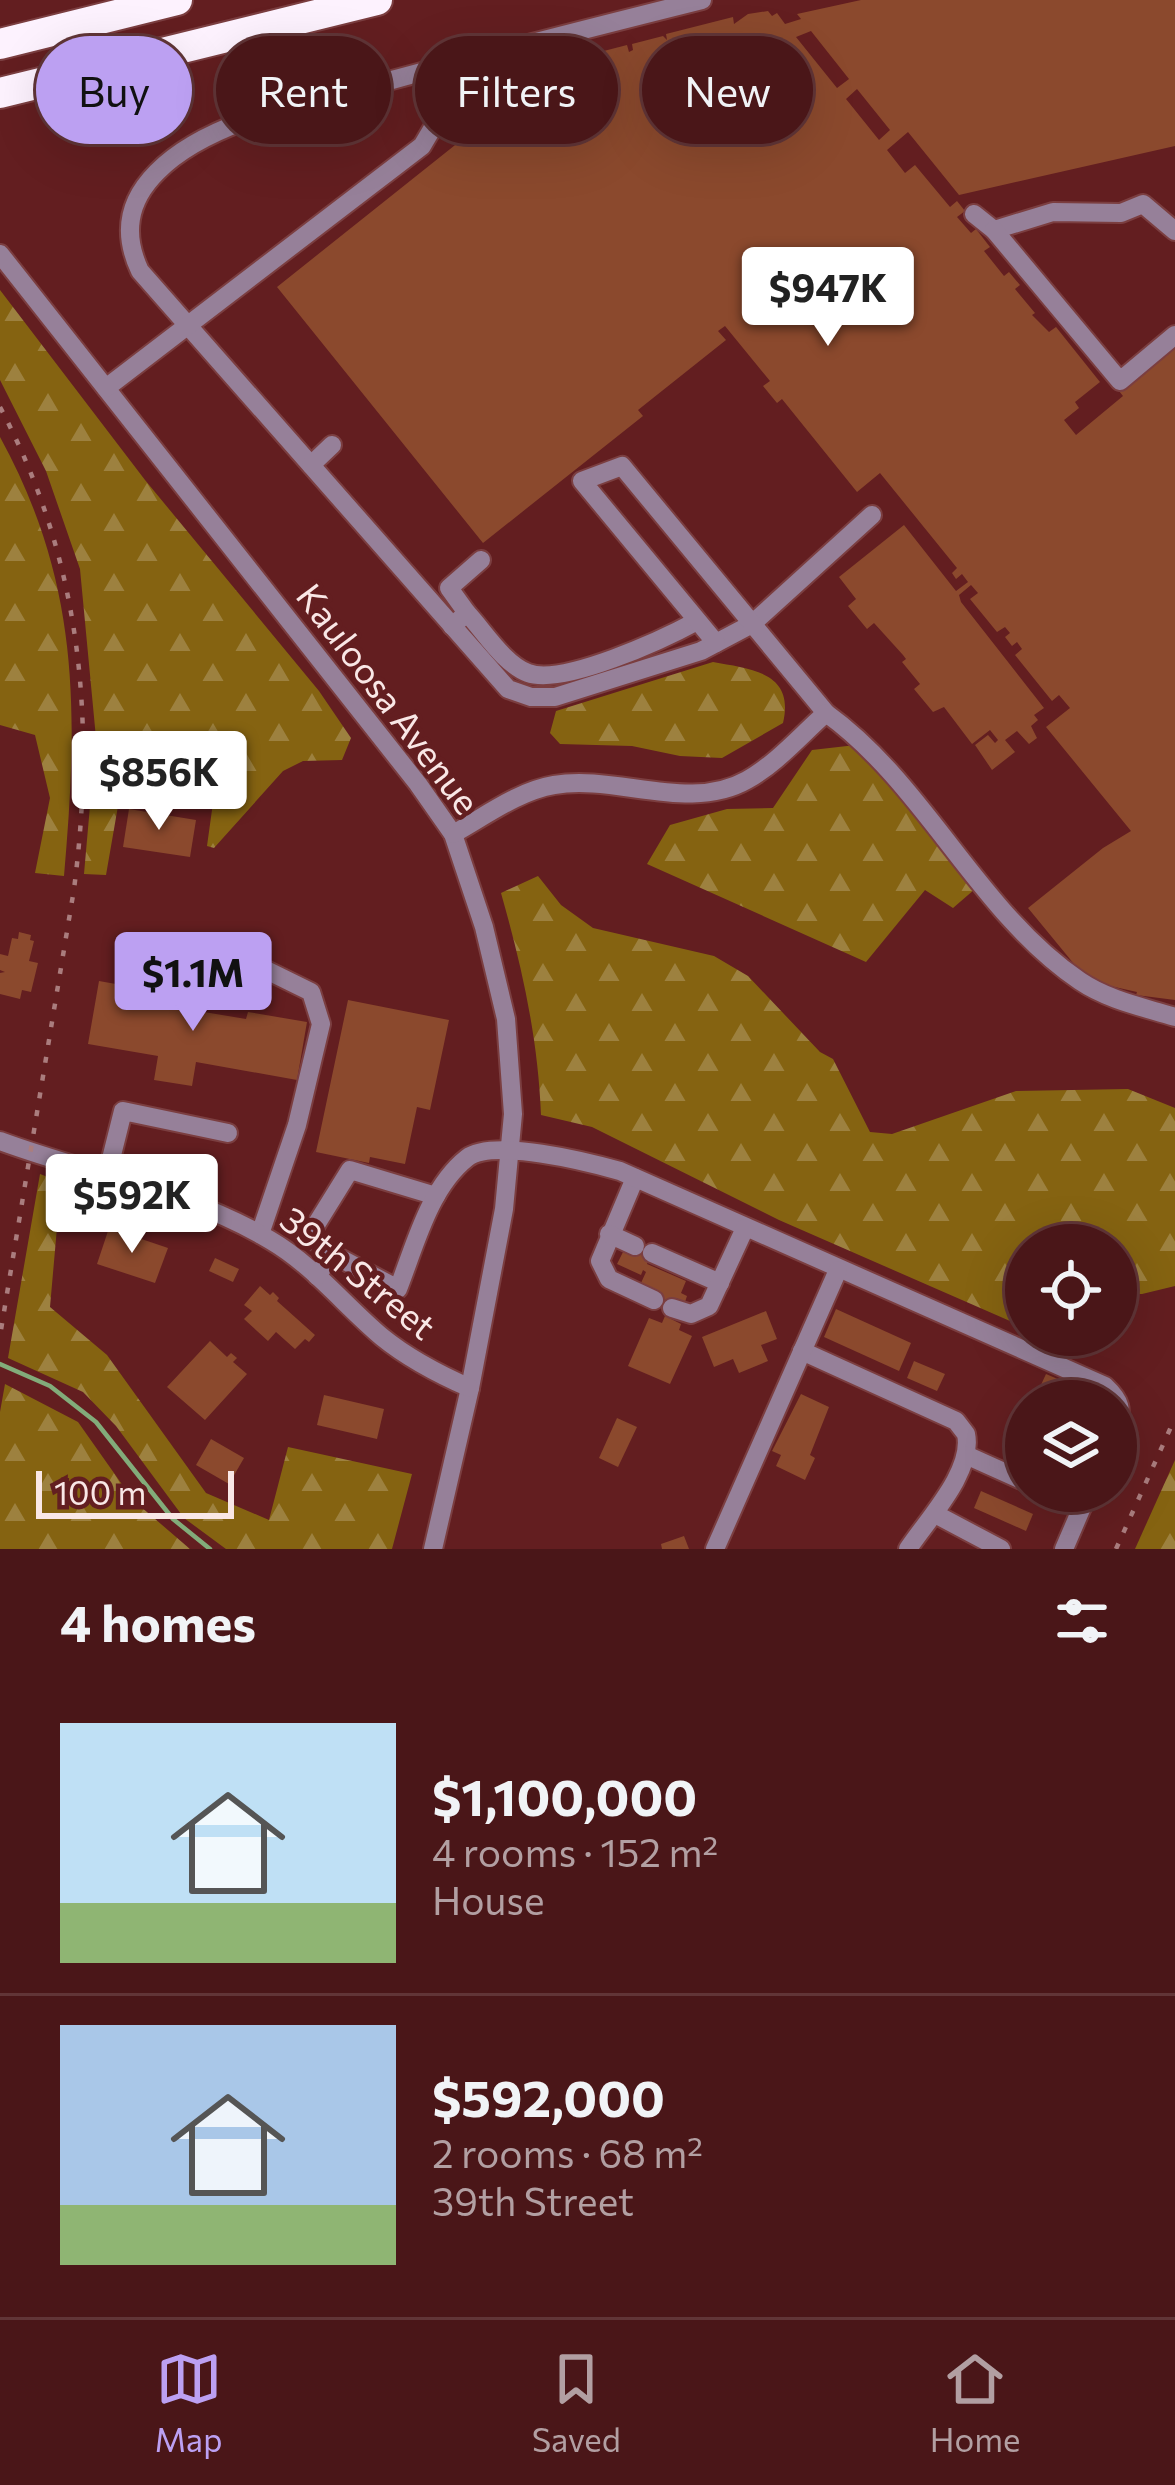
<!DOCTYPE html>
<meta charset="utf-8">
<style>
body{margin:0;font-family:Commissioner,sans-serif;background:#511f21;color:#f1f3f6;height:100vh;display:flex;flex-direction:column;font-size:45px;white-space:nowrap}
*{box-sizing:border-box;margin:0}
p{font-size:39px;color:#b29fa2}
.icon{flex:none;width:66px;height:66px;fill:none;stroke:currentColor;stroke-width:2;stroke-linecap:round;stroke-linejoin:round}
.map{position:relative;height:1549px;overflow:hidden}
.sheet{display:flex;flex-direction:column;background:#4a1618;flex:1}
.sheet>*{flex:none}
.top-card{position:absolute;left:36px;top:36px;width:1104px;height:108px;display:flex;gap:24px}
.tools{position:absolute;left:1005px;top:1224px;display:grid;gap:24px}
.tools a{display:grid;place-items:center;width:132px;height:132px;border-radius:50%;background:#4a1618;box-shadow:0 12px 48px #0002,0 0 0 3px #613537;font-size:60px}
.scale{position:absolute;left:36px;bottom:30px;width:198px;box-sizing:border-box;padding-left:12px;border:6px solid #f9e7e6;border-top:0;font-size:33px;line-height:42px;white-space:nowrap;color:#f9e7e6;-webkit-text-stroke:9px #631e20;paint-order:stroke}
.price{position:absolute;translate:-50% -102px;padding:0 27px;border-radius:12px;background:#fff;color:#222;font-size:39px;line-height:78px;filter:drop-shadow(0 3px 6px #0008)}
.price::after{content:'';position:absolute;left:50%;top:72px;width:36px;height:27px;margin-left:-18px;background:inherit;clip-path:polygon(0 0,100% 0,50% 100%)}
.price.selected{background:#bca0f2;color:#111}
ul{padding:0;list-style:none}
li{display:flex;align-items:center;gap:36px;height:300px;padding:0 60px}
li+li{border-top:3px solid #613537}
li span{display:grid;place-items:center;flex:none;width:336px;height:240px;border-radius:0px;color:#555}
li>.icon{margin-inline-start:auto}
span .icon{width:144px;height:144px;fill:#fffc;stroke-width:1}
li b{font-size:51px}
h2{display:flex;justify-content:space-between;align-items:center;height:144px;padding:0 60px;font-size:51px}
.chip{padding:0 42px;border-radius:54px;background:#4a1618;box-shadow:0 12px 48px #0002,0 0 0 3px #613537;font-size:42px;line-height:108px}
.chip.selected{background:#bca0f2;color:#111}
.dock{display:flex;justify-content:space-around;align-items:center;height:168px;border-top:3px solid #613537;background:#4a1618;font-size:33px;color:#b29fa2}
.dock a{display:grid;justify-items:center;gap:6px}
.dock .selected{color:#bca0f2}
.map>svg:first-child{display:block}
.forest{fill:url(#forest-firs)}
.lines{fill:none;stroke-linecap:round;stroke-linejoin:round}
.stream{stroke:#82ac7a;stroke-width:4.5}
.building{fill:#8b492d;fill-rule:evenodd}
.minor-casing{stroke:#7b3e40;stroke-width:22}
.highway-casing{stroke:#7b3e40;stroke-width:34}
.minor{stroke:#968099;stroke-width:18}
.highway{stroke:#fdf2fe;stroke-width:30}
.rail{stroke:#aa7d7e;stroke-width:4.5;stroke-dasharray:6 12;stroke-linecap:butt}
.labels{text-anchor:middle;stroke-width:9;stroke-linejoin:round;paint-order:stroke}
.street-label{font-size:36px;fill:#f9e7e6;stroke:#631e20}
</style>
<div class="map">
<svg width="1175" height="1549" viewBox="0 0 1175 1549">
<defs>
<pattern id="forest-firs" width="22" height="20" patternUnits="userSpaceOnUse" patternTransform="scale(3)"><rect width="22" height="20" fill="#856311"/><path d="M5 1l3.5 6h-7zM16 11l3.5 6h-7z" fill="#9d813f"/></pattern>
</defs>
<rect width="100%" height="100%" fill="#631e20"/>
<!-- forest -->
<g class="forest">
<path d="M0 290 145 480 319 691 351 738 342 760 303 761 283 771 214 848 207 846 217 774 137 769 122 783 106 875 84 874 96 738 80 569 46 471 0 380Z"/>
<path d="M0 437C81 585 78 714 64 876L35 873 50 798 35 735 0 725Z"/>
<path d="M713 662C751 669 795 672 783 723L722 758 680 756 632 746 560 744 550 733 556 711Z"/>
<path d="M856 745 975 889 953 908 925 890 866 962 647 864 670 825 727 809 773 808 812 750Z"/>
<path d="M538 876 561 905 593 928 714 956 748 976 820 1052 833 1059 870 1132 892 1134 1016 1091 1128 1089 1175 1108V1286L1142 1294H1116V1245H1026V1328L779 1220 592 1127 541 1115C538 1038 522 967 501 893Z"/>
<path d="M40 1174 61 1182 50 1307 107 1355 206 1493 269 1520 288 1447 412 1474 392 1549H226L184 1518 116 1426 83 1392 8 1358Z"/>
<path d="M5 1384 78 1422 133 1500 190 1549H0V1412Z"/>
<path d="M1175 1460V1549H1135Z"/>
</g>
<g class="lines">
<!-- stream -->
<path class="stream" d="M0 1364 50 1386 96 1422 173 1519 210 1549"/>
</g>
<!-- building -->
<g class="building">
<path d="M861 0H1175V146L959 195 908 132 887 150 905 173 915 165 950 207 957 201 965 211 957 217 971 233 976 229 990 247 984 251 1004 276 1009 272 1020 285 1015 289 1035 313 1032 315 1049 332 1056 327 1100 382 1075 402 1079 408 1064 420 1076 435 1123 396 1119 391 1175 347V1000L1136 995 1137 992 1088 981 1028 908 1103 848 1131 831 1046 727 1070 708 1059 695 1052 701 1015 655 1022 649 1017 642 1012 646 1005 637 1010 633 1005 627 997 632 970 599 978 593 971 585 959 595 961 602 1044 708 1034 715 1038 720 1031 726 1037 738 1029 744 1017 731 1005 740 1015 752 992 770 975 745 988 735 995 743 998 740 990 730 972 744 944 707 933 712 914 689 920 684 902 662 906 659 903 655 874 623 867 629 848 606 856 599 839 577 904 525 956 591 968 582 962 574 956 579 952 573 957 568 880 473 857 492 782 399 777 403 763 386 770 381 725 326 718 331 726 340 638 410 643 416 483 543 277 287 524 90 527 93 535 87 532 82 549 68 553 73 563 68 561 62 627 45 629 52 633 50 632 44 663 36 667 40 666 34 733 17 734 24 748 14 768 11 772 16 777 13 785 24 801 19 797 14ZM811 31 849 79 837 88 796 37ZM857 89 890 130 879 140 846 99Z"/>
<path d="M129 809 196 820 190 857 123 847Z"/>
<path d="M19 932 31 935 30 940 34 941 29 961 38 963 31 992 22 990 20 999 0 994V973L5 972 0 970V954L8 956 12 938 18 939Z"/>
<path d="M99 981 206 1000 204 1012 246 1019 248 1012 307 1022 297 1080 196 1062 192 1086 154 1080 158 1056 88 1044Z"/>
<path d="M348 1000 449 1020 430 1110 417 1107 405 1164 370 1157 369 1163 316 1152Z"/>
<path d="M109 1228 168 1248 155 1283 97 1264Z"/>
<path d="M638 1241 654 1248 647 1264 686 1281 681 1293 687 1296 685 1302 676 1298 670 1312 653 1304 658 1291 641 1283 646 1272 643 1270 641 1275 617 1264 624 1250Z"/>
<path d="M215 1258 239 1269 233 1282 209 1271Z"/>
<path d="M260 1286 270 1295 273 1292 279 1298 277 1301 315 1335 309 1342 305 1339 295 1349 276 1332 268 1341 244 1319 252 1311 244 1305Z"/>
<path d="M836 1309 911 1343 899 1371 824 1337Z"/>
<path d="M766 1311 777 1339 761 1345 768 1361 739 1373 733 1359 714 1367 702 1337Z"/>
<path d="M665 1316 681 1324 679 1330 692 1336 670 1384 628 1366 649 1318 662 1323Z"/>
<path d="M210 1341 227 1357 231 1353 237 1358 233 1362 247 1374 205 1420 167 1387Z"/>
<path d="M914 1361 945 1374 937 1391 907 1378Z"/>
<path d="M1046 1374 1088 1392 1084 1401 1034 1400Z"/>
<path d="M801 1394 829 1407 810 1455 815 1458 805 1480 776 1466 781 1455 772 1451Z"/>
<path d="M324 1395 384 1409 377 1439 317 1425Z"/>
<path d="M617 1418 637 1427 618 1467 599 1458Z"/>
<path d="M1026 1423V1457L1013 1451Z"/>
<path d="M211 1439 244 1458 229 1484 196 1465Z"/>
<path d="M981 1491 1033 1514 1026 1531 974 1508Z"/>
<path d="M684 1536 689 1549H662L661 1544Z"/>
</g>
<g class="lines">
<defs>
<g id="minor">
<path d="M702 0C598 26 495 52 392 80 320 100 211 117 157 172 127 202 123 235 140 271L508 689 531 697H555L701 651 752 624 872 515"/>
<path d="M974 214 994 230 1053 212 1121 213 1143 204 1175 231"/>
<path d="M994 230 1120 381 1175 335"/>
<path d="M0 254 418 784 453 834 484 927 506 1019 513 1114 504 1209 470 1388 433 1549"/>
<path d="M106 388 422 146 474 58"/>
<path d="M311 465 332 445"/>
<path d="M467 613 449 588 481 560"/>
<path d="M452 626 467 613C484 631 504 664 528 673 563 686 664 639 697 621"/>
<path d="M716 643 582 481 622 466 826 713C926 785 978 912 1080 981 1108 1000 1143 1007 1175 1017"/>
<path d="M453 834C484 817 518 791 554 785 616 774 689 813 747 780 776 764 801 735 826 713"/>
<path d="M203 951 256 965 311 992 321 1024 297 1125 260 1234"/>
<path d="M0 1141C89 1174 188 1191 270 1240 313 1265 344 1305 382 1337 409 1359 438 1374 470 1388"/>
<path d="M107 1175 123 1111 228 1133"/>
<path d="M635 1178 600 1261 609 1279 654 1300"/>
<path d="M609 1234 635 1246"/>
<path d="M652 1253 720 1283"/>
<path d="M332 1254 309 1236 350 1170 436 1196"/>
<path d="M317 1276 332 1254 398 1289C415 1246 429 1188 467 1158 493 1138 588 1162 620 1171L1105 1386C1121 1401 1123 1409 1116 1429"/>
<path d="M672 1308 691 1314 709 1306 745 1228"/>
<path d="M802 1351 956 1421 966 1434C974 1471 927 1520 908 1549"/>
<path d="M966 1455 1026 1482"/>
<path d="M1047 1491 1082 1507"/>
<path d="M935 1514 1001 1549"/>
<path d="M715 1549 838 1270"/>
<path d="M1064 1549 1089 1491"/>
</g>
<g id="highway">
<path d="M0 44 177 0"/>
<path d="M0 93 377 0"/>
</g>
</defs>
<!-- minor casing -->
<use href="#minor" class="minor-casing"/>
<!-- highway casing -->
<use href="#highway" class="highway-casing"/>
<!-- minor -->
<use href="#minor" class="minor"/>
<!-- highway -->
<use href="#highway" class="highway"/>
<!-- rail -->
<g class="rail">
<path d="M0 407C81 560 96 719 74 889L0 1336"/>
<path d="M1116 1549 1175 1418"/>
</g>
</g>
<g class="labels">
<!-- street labels -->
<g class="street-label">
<text transform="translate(388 699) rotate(53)" y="13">Kauloosa Avenue</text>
<text transform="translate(358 1273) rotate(39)" y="13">39th Street</text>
</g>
</g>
</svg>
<div class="tools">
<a><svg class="icon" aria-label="locate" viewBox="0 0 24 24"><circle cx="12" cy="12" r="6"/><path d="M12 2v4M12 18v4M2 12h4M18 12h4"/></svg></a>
<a><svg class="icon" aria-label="layers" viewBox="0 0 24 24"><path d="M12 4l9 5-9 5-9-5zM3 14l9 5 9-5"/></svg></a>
</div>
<div class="scale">100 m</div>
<b class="price" style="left:828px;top:349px">$947K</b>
<b class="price" style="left:159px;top:833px">$856K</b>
<b class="price selected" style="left:193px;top:1034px">$1.1M</b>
<b class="price" style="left:132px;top:1256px">$592K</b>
<div class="top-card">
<a class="chip selected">Buy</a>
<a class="chip">Rent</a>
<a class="chip">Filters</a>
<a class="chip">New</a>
</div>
</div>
<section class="sheet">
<h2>4 homes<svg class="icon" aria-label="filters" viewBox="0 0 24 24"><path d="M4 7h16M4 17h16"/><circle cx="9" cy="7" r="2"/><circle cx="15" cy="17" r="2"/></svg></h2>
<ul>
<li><span style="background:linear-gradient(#bfe0f5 75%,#8fb573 0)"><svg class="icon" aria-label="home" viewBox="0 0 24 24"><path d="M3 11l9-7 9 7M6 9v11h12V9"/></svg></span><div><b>$1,100,000</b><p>4 rooms · 152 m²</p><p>House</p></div></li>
<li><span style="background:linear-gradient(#a9c7e8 75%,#8fb573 0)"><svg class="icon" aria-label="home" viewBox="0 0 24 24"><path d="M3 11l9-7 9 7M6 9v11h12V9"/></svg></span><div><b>$592,000</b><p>2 rooms · 68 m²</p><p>39th Street</p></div></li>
</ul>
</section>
<nav class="dock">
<a class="selected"><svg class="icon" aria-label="map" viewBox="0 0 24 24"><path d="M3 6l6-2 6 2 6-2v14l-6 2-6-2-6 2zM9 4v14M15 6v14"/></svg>Map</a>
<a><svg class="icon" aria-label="saved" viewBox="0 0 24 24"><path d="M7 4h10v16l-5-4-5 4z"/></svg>Saved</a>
<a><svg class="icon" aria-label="home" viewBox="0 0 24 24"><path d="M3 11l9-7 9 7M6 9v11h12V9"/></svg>Home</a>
</nav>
